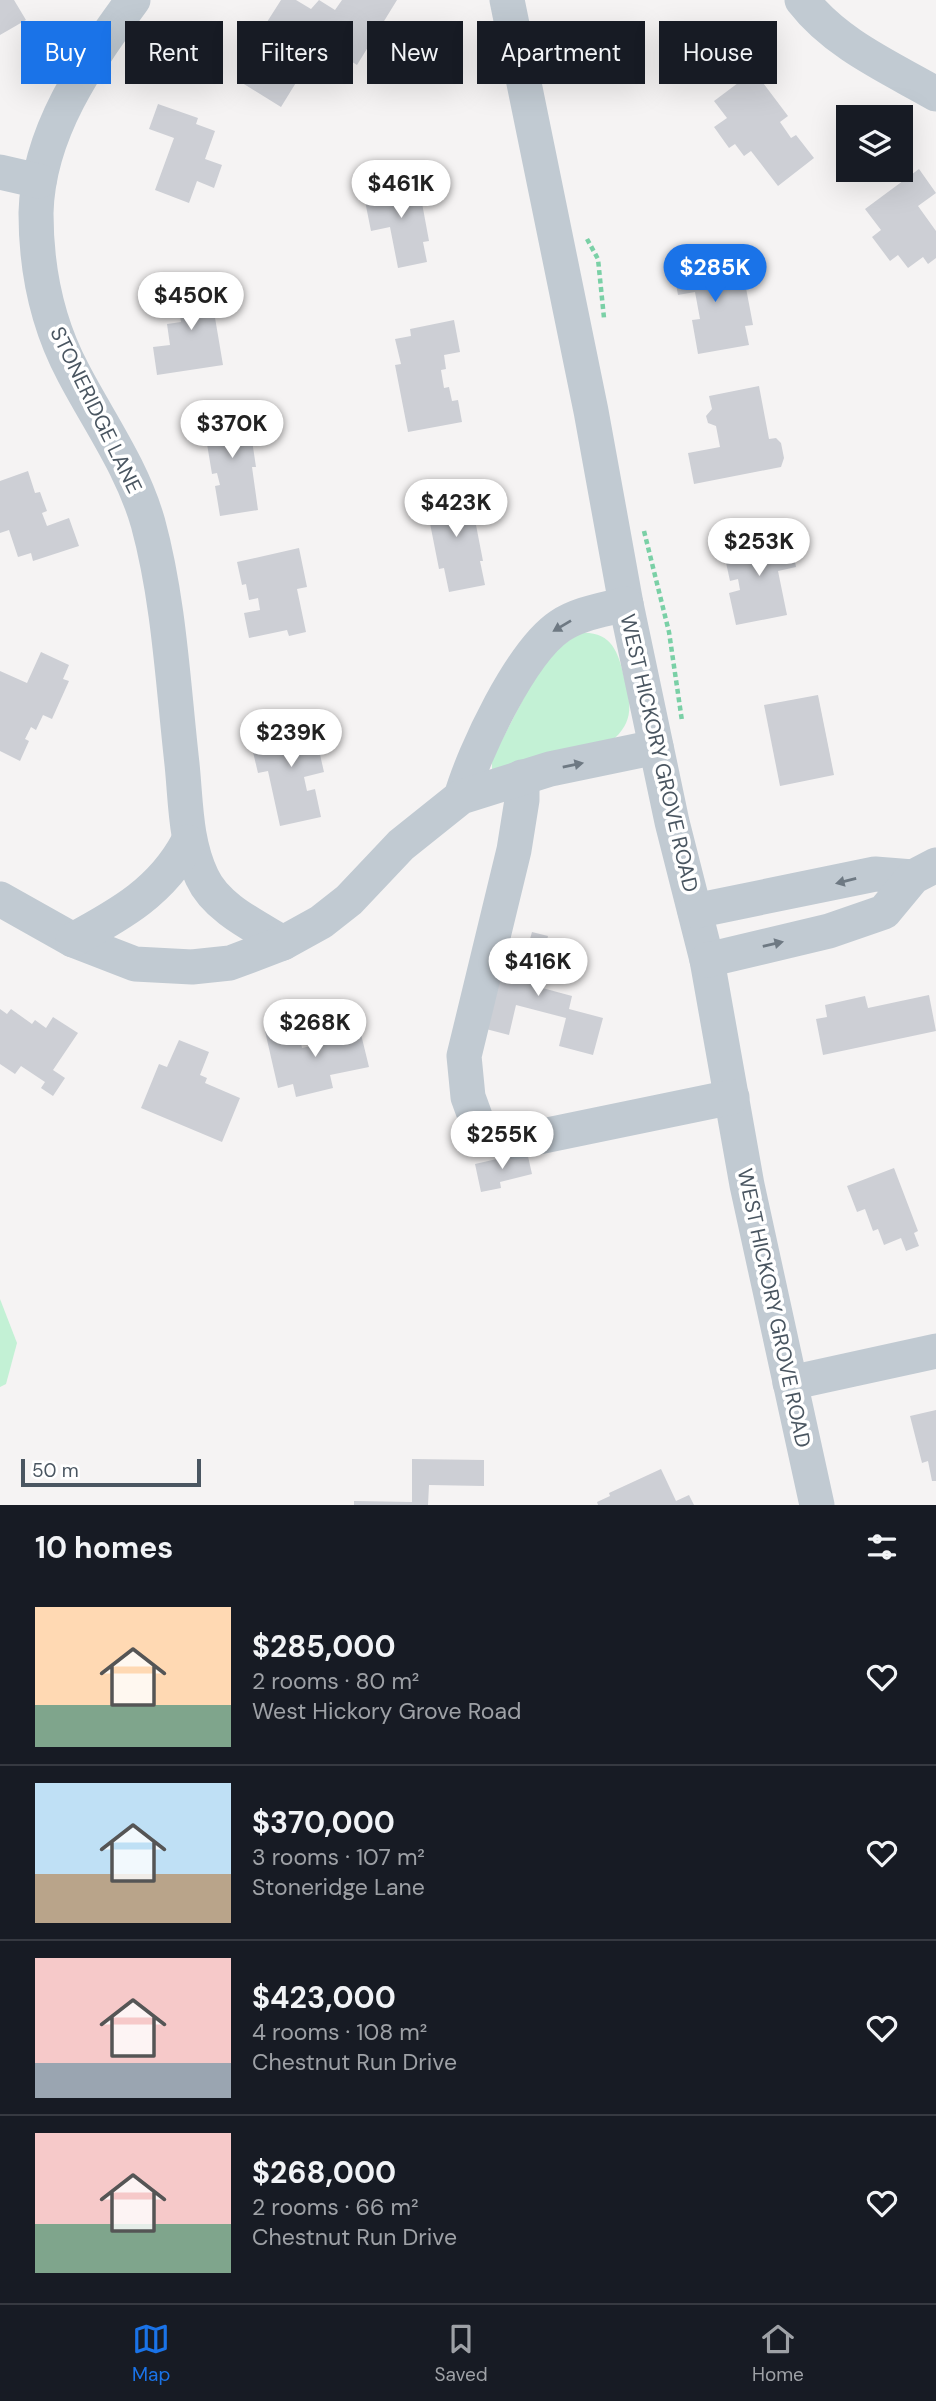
<!DOCTYPE html>
<meta charset="utf-8">
<style>
body{margin:0;font-family:"DM Sans",sans-serif;background:#20242c;color:#f1f3f6;height:100vh;display:flex;flex-direction:column;font-size:26px;white-space:nowrap}
*{box-sizing:border-box;margin:0}
p{font-size:23px;color:#9ea1a6}
.icon{flex:none;width:38px;height:38px;fill:none;stroke:currentColor;stroke-width:2;stroke-linecap:round;stroke-linejoin:round}
.map{position:relative;height:1505px;overflow:hidden}
.drawer{display:flex;flex-direction:column;background:#171b24;flex:1}
.drawer>*{flex:none}
.guide{position:absolute;left:21px;top:21px;width:894px;height:63px;display:flex;gap:14px}
.fabs{position:absolute;left:836px;top:105px;display:grid;gap:14px}
.fabs a{display:grid;place-items:center;width:77px;height:77px;border-radius:0px;background:#171b24;box-shadow:0 7px 28px #0002;font-size:35px}
.scale{position:absolute;left:21px;bottom:18px;width:180px;box-sizing:border-box;padding-left:7px;border:4px solid #4a5661;border-top:0;font-size:19px;line-height:24px;white-space:nowrap;color:#4a5661;-webkit-text-stroke:5px #fff;paint-order:stroke}
.price{position:absolute;translate:-50% -60px;padding:0 16px;border-radius:24px;background:#fff;color:#222;font-size:23px;line-height:46px;filter:drop-shadow(0 2px 4px #0008)}
.price::after{content:'';position:absolute;left:50%;top:42px;width:21px;height:16px;margin-left:-10px;background:inherit;clip-path:polygon(0 0,100% 0,50% 100%)}
.price.on{background:#1a73e8;color:#fff}
ul{padding:0;list-style:none}
li{display:flex;align-items:center;gap:21px;height:175px;padding:0 35px}
li+li{border-top:2px solid #363941}
li span{display:grid;place-items:center;flex:none;width:196px;height:140px;border-radius:0px;color:#555}
li>.icon{margin-inline-start:auto}
span .icon{width:84px;height:84px;fill:#fffc;stroke-width:1}
li b{font-size:30px}
h2{display:flex;justify-content:space-between;align-items:center;height:84px;padding:0 35px;font-size:30px}
.tag{padding:0 24px;border-radius:0px;background:#171b24;box-shadow:0 7px 28px #0002;font-size:24px;line-height:63px}
.tag.on{background:#1a73e8;color:#fff}
.menu{display:flex;justify-content:space-around;align-items:center;height:98px;border-top:2px solid #363941;background:#171b24;font-size:19px;color:#9ea1a6}
.menu a{display:grid;justify-items:center;gap:4px}
.menu .on{color:#1a73e8}
.map>svg:first-child{display:block}
.green{fill:#c3f1d5}
.building{fill:#cdcfd5}
.lines{fill:none;stroke-linecap:round;stroke-linejoin:round}
.path{stroke:#7ad0a6;stroke-width:4.5;stroke-dasharray:5 3.5;stroke-linecap:butt}
.minor{stroke:#c1cad2;stroke-width:35}
.oneway{fill:#6e7983}
.labels{text-anchor:middle;stroke-width:7;stroke-linejoin:round;paint-order:stroke}
.street-label{font-size:21px;fill:#4a5661;stroke:#fff}
</style>
<div class="map">
<svg width="936" height="1505" viewBox="0 0 936 1505">
<rect width="100%" height="100%" fill="#f5f3f3"/>
<!-- green -->
<g class="green">
<path d="M580 633C611 631 618 651 624 677 630 701 635 719 615 738L492 770V759L542 663 547 656Z"/>
<path d="M0 1299 17 1343 6 1384 0 1387Z"/>
</g>
<!-- building -->
<g class="building">
<path d="M0 0H14L26 20 0 35Z"/>
<path d="M281 0H296L311 9 319 0 335 10 342 0H397L357 65 327 46 311 71 305 68 281 107 239 81 251 62 258 67 263 58 253 51 263 36 274 43 282 31 267 22Z"/>
<path d="M754 71 788 116 780 122 791 138 796 135 814 158 778 186 751 151 744 156 735 144 729 148 714 127 727 118 714 101Z"/>
<path d="M158 104 198 118 196 124 215 131 205 159 222 165 214 188 197 181 189 203 155 190 174 138 149 129Z"/>
<path d="M919 169 936 193 918 206 936 231V258L928 264 923 257 908 268 898 255 890 261 872 237 881 230 865 209Z"/>
<path d="M421 179 426 203H422L429 241 423 242 427 262 398 268 390 227 371 231 364 196 381 192 380 188Z"/>
<path d="M724 253 729 279 736 277 738 290 746 288 753 325 745 326 749 345 698 354 692 320 700 319 695 292 678 295 673 267Z"/>
<path d="M201 276 205 295 211 294 223 365 157 375 153 347 170 345 167 324 181 322 174 280Z"/>
<path d="M454 320 460 352 444 355 446 369 441 370 444 388 449 387 452 401 458 400 462 422 408 432 395 365 401 364 395 339 411 336 410 329Z"/>
<path d="M759 386 769 439 776 438 781 443 784 458 781 467 694 484 688 453 720 447 716 426 708 423 706 416 712 409 709 396Z"/>
<path d="M247 407 256 467H252L258 510 220 516 215 486 220 485 217 473 212 474 202 414Z"/>
<path d="M28 471 35 493 40 492 47 511 42 513 47 526 69 518 79 546 33 561 31 553 18 557 9 530 0 533V481Z"/>
<path d="M469 489 483 561H480L485 585 449 592 444 568 439 569 425 498Z"/>
<path d="M771 535 773 543 791 540 796 567 778 571 787 615 736 625 729 593 740 590 738 579 730 581 725 558 734 557 731 543Z"/>
<path d="M299 548 307 587 297 589 306 632 289 636 287 630 249 638 244 613 260 610 258 598 249 600 246 584 242 585 237 562Z"/>
<path d="M41 652 69 665 63 679 69 681 52 719 43 715 36 730 31 727 25 739 29 741 20 761 0 751V671L27 683Z"/>
<path d="M818 695 834 775 780 786 764 705Z"/>
<path d="M301 716 306 740 316 737 324 772 304 777 307 791 315 789 321 817 280 826 268 771 258 773 253 752 267 748 262 725Z"/>
<path d="M532 932 548 936 535 986 572 996 569 1009 603 1018 593 1055 559 1046 566 1018 516 1005 509 1035 486 1029 509 941 528 946Z"/>
<path d="M929 995 936 1031 823 1055 816 1019 827 1017 825 1005 865 996 868 1008Z"/>
<path d="M0 1009 7 1014 11 1009 32 1024 35 1020 46 1028 53 1017 78 1033 53 1070 65 1078 53 1096 41 1088 45 1082 21 1066 15 1074 0 1064Z"/>
<path d="M286 1026 288 1036 299 1034 302 1048 329 1042 327 1033 359 1026 369 1067 330 1075 333 1088 296 1097 293 1084 278 1088 265 1031Z"/>
<path d="M179 1040 209 1052 200 1075 207 1078 205 1083 240 1098 222 1142 141 1108 159 1064 167 1067Z"/>
<path d="M527 1152 532 1174 500 1182 501 1188 481 1192 475 1164Z"/>
<path d="M894 1168 918 1231 914 1233 919 1246 906 1251 901 1238 884 1245 878 1229 873 1231 865 1209 857 1212 847 1186Z"/>
<path d="M936 1410V1481H932L928 1461 922 1463 910 1416Z"/>
<path d="M412 1459 484 1460V1486L429 1485 428 1505H354V1501L412 1502Z"/>
<path d="M661 1469 676 1501 689 1495 694 1505H598L597 1502 610 1496 609 1493Z"/>
</g>
<g class="lines">
<!-- path -->
<g class="path">
<path d="M587 239 598 259 604 318"/>
<path d="M644 531 669 632 682 721"/>
</g>
<!-- minor -->
<g class="minor">
<path d="M133 0C87 63 38 132 36 213 36 268 47 323 73 372 99 422 132 467 148 523 169 600 173 684 182 764 186 803 185 841 202 877 216 908 255 926 283 943"/>
<path d="M507 0 591 411 626 604 672 822 707 960 747 1185 817 1505"/>
<path d="M802 0C836 44 889 67 936 94"/>
<path d="M0 172 39 181"/>
<path d="M522 777V800L514 850 464 1056 468 1097 480 1130 514 1142 732 1097"/>
<path d="M461 797C474 752 521 652 560 626 579 613 604 610 626 604"/>
<path d="M0 899 73 940 135 964 192 967 230 963 283 943 321 922 349 900 401 845 461 797 550 769 656 747"/>
<path d="M695 911 875 874 913 877"/>
<path d="M73 940C121 914 162 891 188 842"/>
<path d="M707 960 829 931 884 912 913 877 936 865"/>
<path d="M790 1383 936 1351"/>
</g>
</g>
<!-- one-way arrows -->
<defs><path id="oneway-solid" d="M-6-.8H1V-3.2L6.5 0L1 3.2V.8H-6Z" transform="scale(1.75)"/></defs>
<g class="oneway">
<use href="#oneway-solid" transform="translate(562 626) rotate(149)"/>
<use href="#oneway-solid" transform="translate(573 765) rotate(-12)"/>
<use href="#oneway-solid" transform="translate(846 881) rotate(166)"/>
<use href="#oneway-solid" transform="translate(773 944) rotate(-13)"/>
</g>
<g class="labels">
<!-- street labels -->
<g class="street-label">
<text transform="translate(96 410) rotate(64)" y="7">STONERIDGE LANE</text>
<text transform="translate(659 753) rotate(77)" y="7">WEST HICKORY GROVE ROAD</text>
<text transform="translate(774 1308) rotate(78)" y="7">WEST HICKORY GROVE ROAD</text>
</g>
</g>
</svg>
<div class="fabs">
<a><svg class="icon" aria-label="layers" viewBox="0 0 24 24"><path d="M12 4l9 5-9 5-9-5zM3 14l9 5 9-5"/></svg></a>
</div>
<div class="scale">50 m</div>
<b class="price" style="left:401px;top:220px">$461K</b>
<b class="price on" style="left:715px;top:304px">$285K</b>
<b class="price" style="left:191px;top:332px">$450K</b>
<b class="price" style="left:232px;top:460px">$370K</b>
<b class="price" style="left:456px;top:539px">$423K</b>
<b class="price" style="left:759px;top:578px">$253K</b>
<b class="price" style="left:291px;top:769px">$239K</b>
<b class="price" style="left:538px;top:998px">$416K</b>
<b class="price" style="left:315px;top:1059px">$268K</b>
<b class="price" style="left:502px;top:1171px">$255K</b>
<div class="guide">
<a class="tag on">Buy</a>
<a class="tag">Rent</a>
<a class="tag">Filters</a>
<a class="tag">New</a>
<a class="tag">Apartment</a>
<a class="tag">House</a>
</div>
</div>
<section class="drawer">
<h2>10 homes<svg class="icon" aria-label="filters" viewBox="0 0 24 24"><path d="M4 7h16M4 17h16"/><circle cx="9" cy="7" r="2"/><circle cx="15" cy="17" r="2"/></svg></h2>
<ul>
<li><span style="background:linear-gradient(#ffd9b3 70%,#7fa58c 0)"><svg class="icon" aria-label="home" viewBox="0 0 24 24"><path d="M3 11l9-7 9 7M6 9v11h12V9"/></svg></span><div><b>$285,000</b><p>2 rooms · 80 m²</p><p>West Hickory Grove Road</p></div><svg class="icon" aria-label="heart" viewBox="0 0 24 24"><path d="M12 20l-8-8c-3-5 5-10 8-4 3-6 11-1 8 4z"/></svg></li>
<li><span style="background:linear-gradient(#bfe0f5 65%,#b9a48a 0)"><svg class="icon" aria-label="home" viewBox="0 0 24 24"><path d="M3 11l9-7 9 7M6 9v11h12V9"/></svg></span><div><b>$370,000</b><p>3 rooms · 107 m²</p><p>Stoneridge Lane</p></div><svg class="icon" aria-label="heart" viewBox="0 0 24 24"><path d="M12 20l-8-8c-3-5 5-10 8-4 3-6 11-1 8 4z"/></svg></li>
<li><span style="background:linear-gradient(#f6c9c9 75%,#9aa5b1 0)"><svg class="icon" aria-label="home" viewBox="0 0 24 24"><path d="M3 11l9-7 9 7M6 9v11h12V9"/></svg></span><div><b>$423,000</b><p>4 rooms · 108 m²</p><p>Chestnut Run Drive</p></div><svg class="icon" aria-label="heart" viewBox="0 0 24 24"><path d="M12 20l-8-8c-3-5 5-10 8-4 3-6 11-1 8 4z"/></svg></li>
<li><span style="background:linear-gradient(#f6c9c9 65%,#7fa58c 0)"><svg class="icon" aria-label="home" viewBox="0 0 24 24"><path d="M3 11l9-7 9 7M6 9v11h12V9"/></svg></span><div><b>$268,000</b><p>2 rooms · 66 m²</p><p>Chestnut Run Drive</p></div><svg class="icon" aria-label="heart" viewBox="0 0 24 24"><path d="M12 20l-8-8c-3-5 5-10 8-4 3-6 11-1 8 4z"/></svg></li>
</ul>
</section>
<nav class="menu">
<a class="on"><svg class="icon" aria-label="map" viewBox="0 0 24 24"><path d="M3 6l6-2 6 2 6-2v14l-6 2-6-2-6 2zM9 4v14M15 6v14"/></svg>Map</a>
<a><svg class="icon" aria-label="saved" viewBox="0 0 24 24"><path d="M7 4h10v16l-5-4-5 4z"/></svg>Saved</a>
<a><svg class="icon" aria-label="home" viewBox="0 0 24 24"><path d="M3 11l9-7 9 7M6 9v11h12V9"/></svg>Home</a>
</nav>
